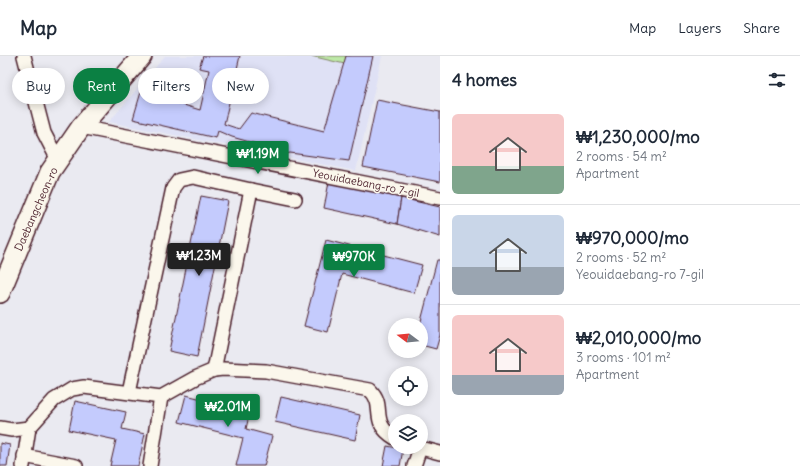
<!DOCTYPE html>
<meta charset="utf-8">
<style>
body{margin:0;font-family:Delius,sans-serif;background:#f2f2f3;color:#1f2937;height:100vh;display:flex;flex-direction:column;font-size:15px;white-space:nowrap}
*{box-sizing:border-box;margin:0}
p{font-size:13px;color:#747a83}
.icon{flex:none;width:22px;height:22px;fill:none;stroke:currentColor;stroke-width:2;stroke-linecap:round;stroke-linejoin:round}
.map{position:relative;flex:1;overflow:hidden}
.details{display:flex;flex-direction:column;background:#fff;width:360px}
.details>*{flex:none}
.banner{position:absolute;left:12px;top:12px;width:368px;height:36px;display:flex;gap:8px}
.needle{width:26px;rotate:286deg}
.fabs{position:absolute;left:388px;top:262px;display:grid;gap:8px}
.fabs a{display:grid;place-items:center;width:40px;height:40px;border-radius:50%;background:#fff;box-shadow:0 2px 10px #0003;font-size:20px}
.price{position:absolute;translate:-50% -34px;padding:0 9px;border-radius:4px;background:#0b8043;color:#fff;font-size:13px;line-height:26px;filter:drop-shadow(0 1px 2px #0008)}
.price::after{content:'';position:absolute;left:50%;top:24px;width:12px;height:9px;margin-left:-6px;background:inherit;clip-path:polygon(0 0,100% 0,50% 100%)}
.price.selected{background:#222;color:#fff}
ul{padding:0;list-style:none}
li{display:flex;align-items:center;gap:12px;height:100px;padding:0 12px}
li+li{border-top:1px solid #e0e1e3}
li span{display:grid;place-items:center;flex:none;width:112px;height:80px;border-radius:6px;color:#555}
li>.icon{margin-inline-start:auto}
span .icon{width:48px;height:48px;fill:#fffc;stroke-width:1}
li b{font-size:17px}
h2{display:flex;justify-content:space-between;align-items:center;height:48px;padding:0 12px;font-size:17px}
.tag{padding:0 14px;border-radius:18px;background:#fff;box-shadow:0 2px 10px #0003;font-size:14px;line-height:36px}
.tag.selected{background:#0b8043;color:#fff}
header{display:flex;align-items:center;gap:24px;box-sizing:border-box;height:56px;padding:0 20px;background:#fff;border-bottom:1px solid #e0e1e3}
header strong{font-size:19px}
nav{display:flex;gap:22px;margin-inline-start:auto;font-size:14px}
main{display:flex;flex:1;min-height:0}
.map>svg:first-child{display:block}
.built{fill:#dfe1f5}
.green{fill:#bde9a7;stroke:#848469}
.building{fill:#c4cbfd;stroke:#4a1f2b}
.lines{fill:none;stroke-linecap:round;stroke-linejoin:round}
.minor-casing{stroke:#4a1f2b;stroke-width:16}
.secondary-casing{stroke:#4a1f2b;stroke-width:22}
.minor{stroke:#fbf7ec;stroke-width:13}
.secondary{stroke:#fbf7ec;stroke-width:19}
.labels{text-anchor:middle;stroke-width:3;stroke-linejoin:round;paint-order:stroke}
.street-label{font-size:11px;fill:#4a1f2b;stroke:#fbf7ec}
</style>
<header>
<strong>Map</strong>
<nav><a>Map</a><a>Layers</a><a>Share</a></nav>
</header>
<main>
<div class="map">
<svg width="440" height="410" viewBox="0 0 440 410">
<rect width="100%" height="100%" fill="#eaeaf1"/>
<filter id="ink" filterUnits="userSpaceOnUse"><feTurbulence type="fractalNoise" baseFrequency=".025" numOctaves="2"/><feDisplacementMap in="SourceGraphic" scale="8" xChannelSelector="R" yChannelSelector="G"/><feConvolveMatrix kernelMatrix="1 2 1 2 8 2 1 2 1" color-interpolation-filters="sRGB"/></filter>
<g filter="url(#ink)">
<!-- built -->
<path class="built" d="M165 0H382L356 115 109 66Z"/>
<!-- green -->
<path class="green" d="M311 0H351L349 9Z"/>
<!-- building -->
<g class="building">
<path d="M203 0H240L224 68 239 73 251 57 324 75 346 0H373L349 105 290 97 270 102 271 92 232 81 218 75 216 82 133 63 141 36 200 54 209 14 199 12Z"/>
<path d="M377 44 440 56V126L363 111Z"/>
<path d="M329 126 401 142 397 168 324 152Z"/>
<path d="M201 140 228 145 197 301 169 295Z"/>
<path d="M401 142 440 151V181L397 168Z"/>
<path d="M326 184 422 209 414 237 342 218 328 276 304 270Z"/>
<path d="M437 204H440V279L436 293 421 289V269H420Z"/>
<path d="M186 339 250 355 246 373 272 380 264 410H236L243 382 179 366Z"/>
<path d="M281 341 360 359 355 384 275 366Z"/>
<path d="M75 345 126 356 122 373 145 378 138 410H110L116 384 69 374Z"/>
<path d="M0 387 10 389 7 410H0Z"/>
<path d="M387 390 403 393 400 410H383Z"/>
</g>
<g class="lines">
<defs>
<g id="minor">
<path d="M24 0 44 77 58 104"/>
<path d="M81 71 440 142"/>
<path d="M214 314 251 134 295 143"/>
<path d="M129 336 173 132 179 124 193 121 251 134"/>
<path d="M0 372 12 374 29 372 54 344 72 333 84 331 161 341 195 322 214 314 223 313 266 315 370 334C387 350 368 366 395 382"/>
<path d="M417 391 440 397"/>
<path d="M24 400 76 410"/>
<path d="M23 410 29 372"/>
<path d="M150 410 161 341"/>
<path d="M414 410 420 392"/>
</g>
<path id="secondary" d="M0 237 50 116 81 71 142 0"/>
</defs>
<!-- minor casing -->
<use href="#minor" class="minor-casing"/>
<!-- secondary casing -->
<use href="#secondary" class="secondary-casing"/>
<!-- minor -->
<use href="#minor" class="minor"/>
<!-- secondary -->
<use href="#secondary" class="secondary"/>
</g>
</g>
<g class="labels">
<!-- street labels -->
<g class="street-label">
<text transform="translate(366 127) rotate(11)" y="4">Yeouidaebang-ro 7-gil</text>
<text transform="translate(36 153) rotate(-66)" y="4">Daebangcheon-ro</text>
</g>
</g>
</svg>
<div class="fabs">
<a><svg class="needle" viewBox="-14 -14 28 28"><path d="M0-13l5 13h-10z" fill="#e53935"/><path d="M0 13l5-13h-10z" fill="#747a83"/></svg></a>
<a><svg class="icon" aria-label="locate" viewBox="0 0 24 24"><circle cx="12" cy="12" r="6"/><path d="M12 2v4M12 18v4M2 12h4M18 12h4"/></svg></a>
<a><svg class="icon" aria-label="layers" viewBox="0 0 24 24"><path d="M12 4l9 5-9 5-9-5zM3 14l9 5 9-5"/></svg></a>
</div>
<b class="price" style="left:258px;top:119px">₩1.19M</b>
<b class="price selected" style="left:199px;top:221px">₩1.23M</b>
<b class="price" style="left:354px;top:222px">₩970K</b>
<b class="price" style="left:228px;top:372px">₩2.01M</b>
<div class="banner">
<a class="tag">Buy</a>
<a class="tag selected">Rent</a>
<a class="tag">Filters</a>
<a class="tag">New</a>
</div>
</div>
<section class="details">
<h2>4 homes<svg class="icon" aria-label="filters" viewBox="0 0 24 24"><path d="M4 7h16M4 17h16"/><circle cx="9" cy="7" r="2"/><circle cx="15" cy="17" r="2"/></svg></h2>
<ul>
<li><span style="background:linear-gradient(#f6c9c9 65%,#7fa58c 0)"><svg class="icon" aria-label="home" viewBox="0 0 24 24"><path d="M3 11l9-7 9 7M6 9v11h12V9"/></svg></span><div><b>₩1,230,000/mo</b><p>2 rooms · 54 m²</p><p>Apartment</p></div></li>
<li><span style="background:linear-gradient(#c9d6e8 65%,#9aa5b1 0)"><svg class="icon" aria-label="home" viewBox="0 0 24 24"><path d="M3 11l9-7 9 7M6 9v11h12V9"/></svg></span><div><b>₩970,000/mo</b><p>2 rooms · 52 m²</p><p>Yeouidaebang-ro 7-gil</p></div></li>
<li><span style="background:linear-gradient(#f6c9c9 75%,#9aa5b1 0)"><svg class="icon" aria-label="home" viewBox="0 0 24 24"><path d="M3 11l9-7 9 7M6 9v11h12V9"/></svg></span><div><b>₩2,010,000/mo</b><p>3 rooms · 101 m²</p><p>Apartment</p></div></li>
</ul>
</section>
</main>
